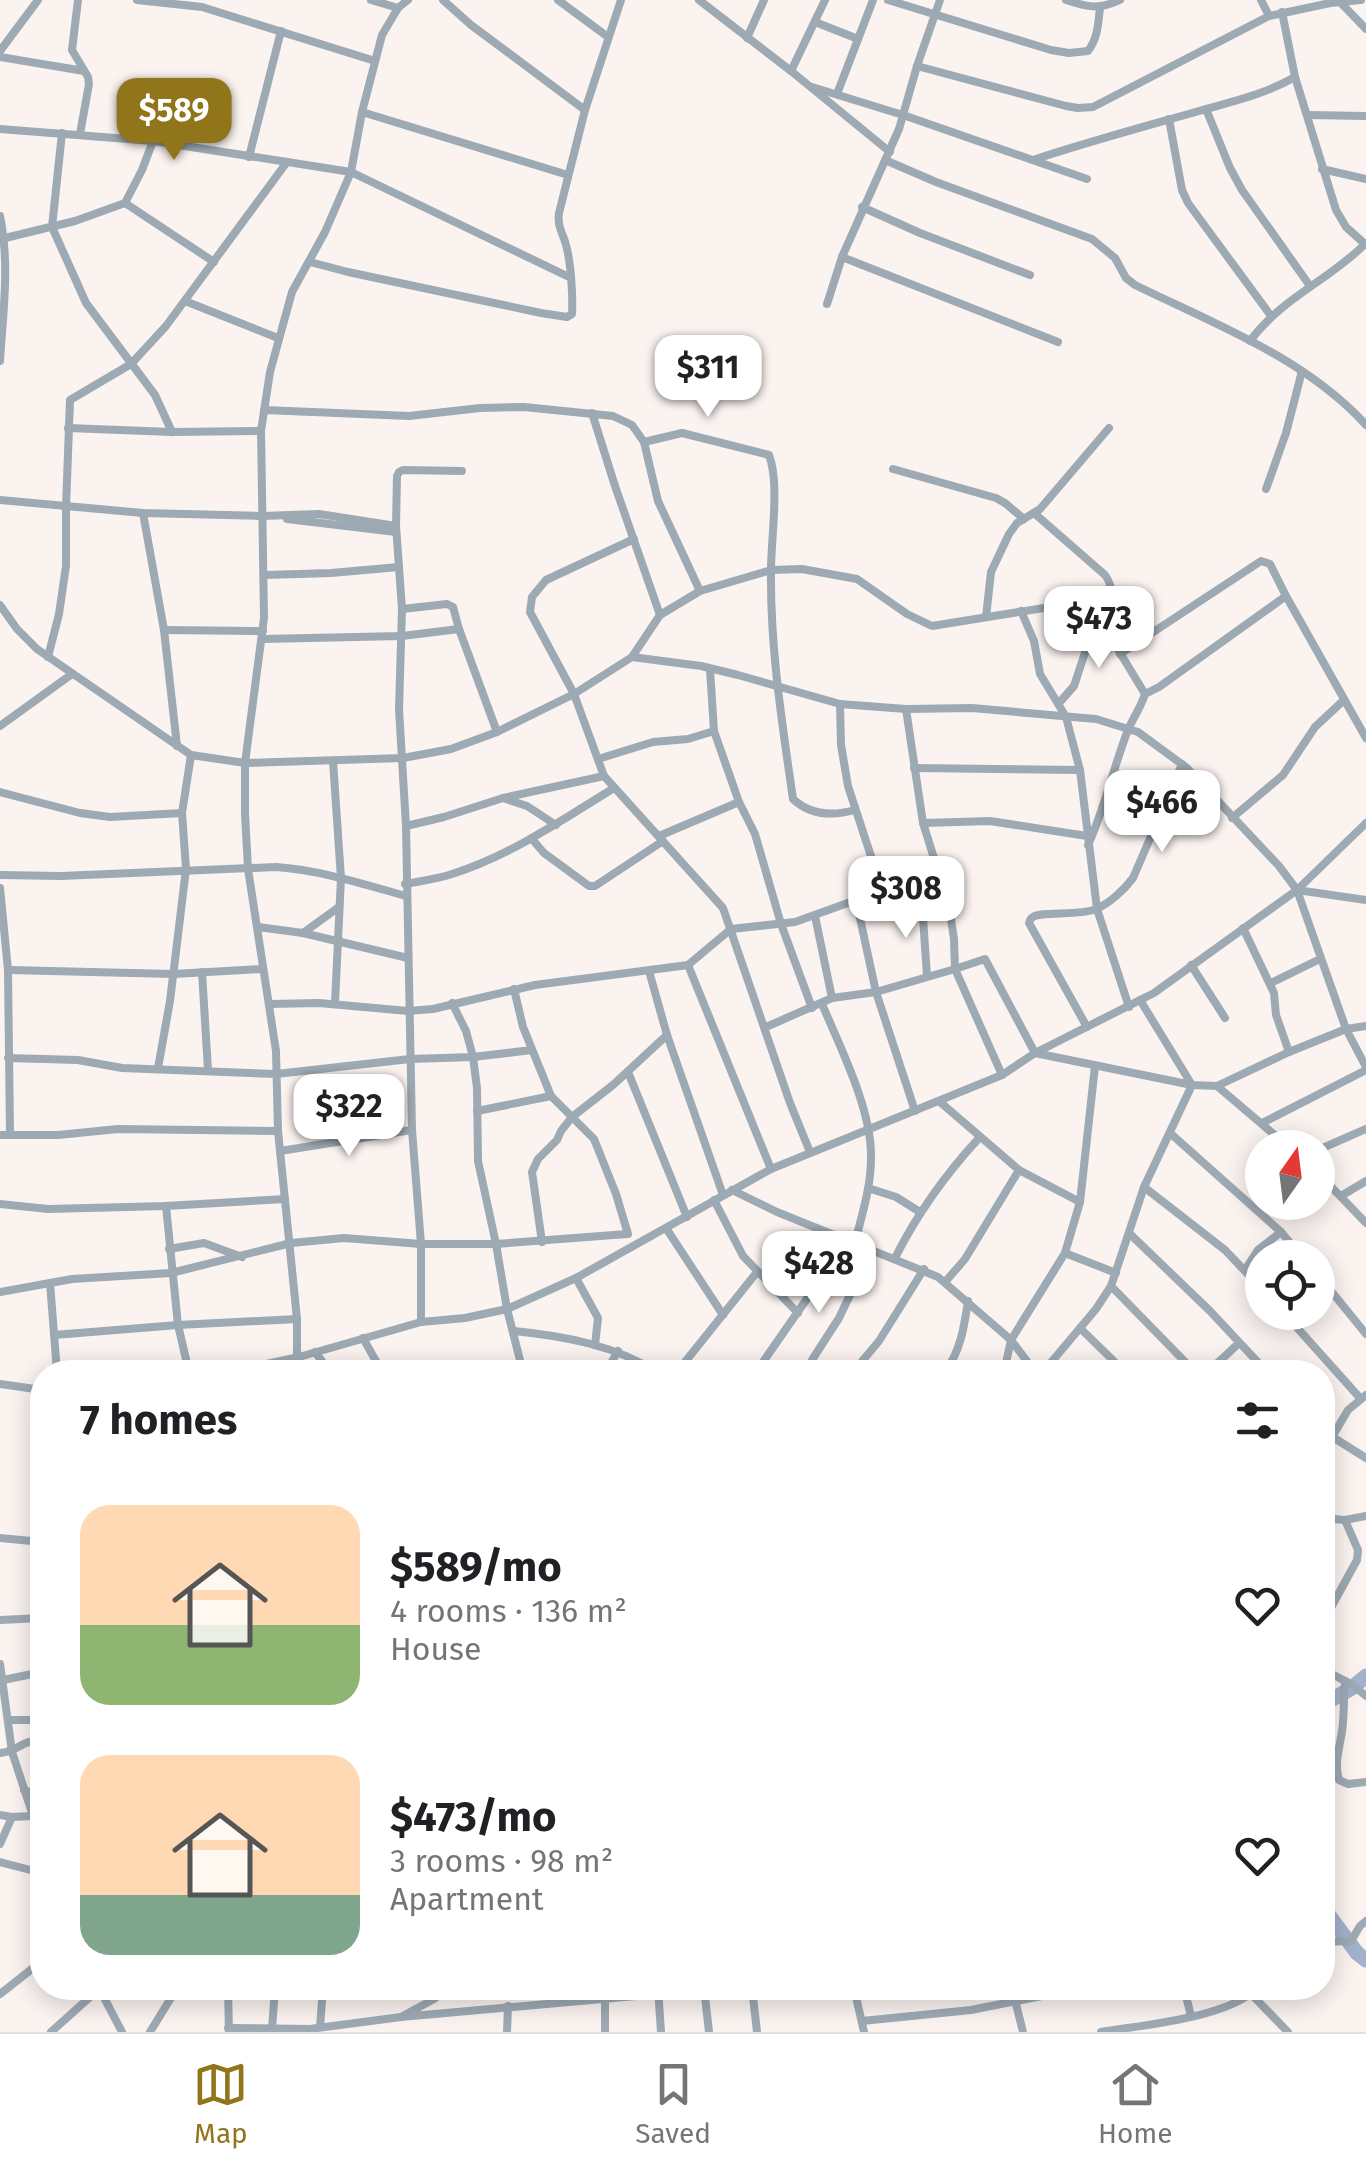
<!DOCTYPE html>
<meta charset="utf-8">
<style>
body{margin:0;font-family:"Fira Sans",sans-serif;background:#f2f2f2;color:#202124;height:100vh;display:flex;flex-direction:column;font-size:38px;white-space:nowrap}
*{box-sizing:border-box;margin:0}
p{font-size:32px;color:#757577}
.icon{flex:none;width:55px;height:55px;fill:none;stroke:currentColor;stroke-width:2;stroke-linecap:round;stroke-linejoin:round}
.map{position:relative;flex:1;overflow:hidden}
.drawer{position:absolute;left:30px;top:1360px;width:1305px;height:640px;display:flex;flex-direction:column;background:#fff;border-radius:40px;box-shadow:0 5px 25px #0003}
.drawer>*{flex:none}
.needle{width:65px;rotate:14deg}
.controls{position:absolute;left:1245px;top:1130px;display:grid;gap:20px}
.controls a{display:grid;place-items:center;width:90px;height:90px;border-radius:50%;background:#fff;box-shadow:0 5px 25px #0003;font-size:50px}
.price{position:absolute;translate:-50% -85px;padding:0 22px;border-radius:20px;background:#fff;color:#222;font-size:32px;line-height:65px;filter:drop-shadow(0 2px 5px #0008)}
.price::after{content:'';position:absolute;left:50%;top:60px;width:30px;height:22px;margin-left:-15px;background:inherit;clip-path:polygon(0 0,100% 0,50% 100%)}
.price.active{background:#91751b;color:#fff}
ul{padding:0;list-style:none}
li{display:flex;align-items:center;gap:30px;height:250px;padding:0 50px}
li span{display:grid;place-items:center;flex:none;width:280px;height:200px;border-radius:30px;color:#555}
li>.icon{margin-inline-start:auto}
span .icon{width:120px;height:120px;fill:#fffc;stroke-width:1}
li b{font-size:42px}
h2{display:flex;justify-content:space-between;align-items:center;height:120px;padding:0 50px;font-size:42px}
.tab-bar{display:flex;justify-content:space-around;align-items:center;height:140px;border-top:2px solid #e0e0e0;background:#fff;font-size:28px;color:#757577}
.tab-bar a{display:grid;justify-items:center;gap:5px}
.tab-bar .active{color:#91751b}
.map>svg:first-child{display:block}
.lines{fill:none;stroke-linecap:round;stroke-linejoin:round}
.river{stroke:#a3b1cd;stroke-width:15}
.street{stroke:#9da9b3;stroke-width:8}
</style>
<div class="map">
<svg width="1366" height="2032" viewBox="0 0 1366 2032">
<rect width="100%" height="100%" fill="#fbf3f0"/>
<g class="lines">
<!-- river -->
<g class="river">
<path d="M1322 1705 1352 1688 1366 1676"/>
<path d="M1322 1906 1357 1953 1366 1960"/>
</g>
<!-- street -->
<g class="street">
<path d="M78 0 72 50 88 77 89 84 80 134"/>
<path d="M137 0 202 7 375 61"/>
<path d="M371 0 398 8"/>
<path d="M443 0 471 25 585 110"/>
<path d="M558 0 608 37"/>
<path d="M699 0 791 71 890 152"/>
<path d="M888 0 1051 50 1069 53 1088 51C1098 38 1098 24 1100 8"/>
<path d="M1066 0C1087 7 1099 10 1120 0"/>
<path d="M1261 0 1269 16"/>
<path d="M1340 2 1366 29"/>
<path d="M1282 12 1295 77 1336 210 1346 227 1366 245"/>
<path d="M815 22 858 39"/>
<path d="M747 38 764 0"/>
<path d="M0 51 38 0"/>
<path d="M0 57 84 71"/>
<path d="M917 66 1066 106 1078 108 1093 107 1269 16 1330 3 1361 0"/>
<path d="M791 71 825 0"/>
<path d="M812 87 903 115 1087 179"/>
<path d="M837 94 873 0"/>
<path d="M1206 109 1230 168 1242 190 1310 286"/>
<path d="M362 112 568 175"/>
<path d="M1308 115 1366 116"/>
<path d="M1169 119 1182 190 1188 203 1271 316"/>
<path d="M0 129 153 141 351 172 569 277"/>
<path d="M62 133 52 227 86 303 155 395 172 432"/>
<path d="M249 157 281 31"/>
<path d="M885 160 936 182 1092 239 1115 258 1126 278 1135 285C1215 324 1305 358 1366 425"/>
<path d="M1033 160C1087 142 1143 127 1199 111 1234 101 1263 95 1295 77"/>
<path d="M1322 169 1366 179"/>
<path d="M125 203 214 262"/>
<path d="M862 207 920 233 1030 275"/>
<path d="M0 216C10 264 3 313 0 361"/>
<path d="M5 238 75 221 125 203 142 170 153 141"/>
<path d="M842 257 1058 342"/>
<path d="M310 262 348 272 541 313 567 317 572 314C573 296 571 263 566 245 563 233 557 227 559 213L585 110 621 0"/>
<path d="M185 301 278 338"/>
<path d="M827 304 842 257 899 129 917 66 940 0"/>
<path d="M1250 341C1283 297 1328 281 1365 244"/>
<path d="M264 410 409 416 480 408 524 407 613 416 632 425 644 442 658 501 700 591"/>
<path d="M592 413 615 486 660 615"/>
<path d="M68 428 172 432 261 431"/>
<path d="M644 442 682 433 769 455C780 483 771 538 771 570 770 647 782 723 793 799 811 816 833 816 855 810"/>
<path d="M893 469 996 498 1005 503 1024 519"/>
<path d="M1266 489 1286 433 1302 371"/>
<path d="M0 500 143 513 262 516 319 514 396 526"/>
<path d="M143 513 164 630 177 746"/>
<path d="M1034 513 1105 575C1119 594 1108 617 1111 638L1145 694"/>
<path d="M287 519 396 532"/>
<path d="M634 539 546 580 532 597 530 612 574 694 604 776 723 908 790 1103 810 1152"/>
<path d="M265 575 331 573 399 567"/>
<path d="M0 605 17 629 37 649 191 755 245 763 403 758 451 749 497 732 574 694 632 657 701 666 738 675 840 704 906 709 972 708 1096 719 1138 732 1187 768 1279 866 1297 890 1346 1029 1366 1067"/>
<path d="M402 609 447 604 453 607 459 629 497 732"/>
<path d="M1021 611 1034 641 1040 674 1066 717 1080 770 1097 909 1129 1007"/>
<path d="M986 617 991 572 1009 534 1017 523 1040 509 1109 428"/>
<path d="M164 630 263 631"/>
<path d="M262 639 402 636 459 629"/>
<path d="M1120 654 1261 561 1270 564 1286 596"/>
<path d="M48 657 59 614 66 566V507L70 400 131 364 166 326 287 162"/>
<path d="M632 657 660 615 700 591 771 570 802 569 857 579 907 614 932 626 1056 606 1072 607 1111 616"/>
<path d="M1059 703 1074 686 1098 613"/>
<path d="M840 704 841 745 848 786 884 896 949 906 954 939 955 969 985 959 1035 1053 1192 1085 1217 1086 1289 1052 1346 1029 1366 1026"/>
<path d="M906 709 923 823 949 906"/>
<path d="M0 726 72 674"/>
<path d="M714 731 739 802 755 834 781 924 812 1008"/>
<path d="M598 759 653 742 688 739 714 731 710 669"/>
<path d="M333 761 341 878 335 1003"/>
<path d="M914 768 1080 770"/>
<path d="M0 792 80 813 110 817 182 813"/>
<path d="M503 798 527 806 556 825"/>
<path d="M1232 818 1283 775 1315 727 1344 700"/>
<path d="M923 823 990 821 1087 836"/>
<path d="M406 826 444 817 503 798 604 776"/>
<path d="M659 836 739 802"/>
<path d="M532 839 544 853 589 886H595L663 841"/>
<path d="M1088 845C1105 808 1113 768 1128 730 1133 718 1141 707 1145 694L1159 687 1286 596 1366 738"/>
<path d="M0 875 61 876 276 867C320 870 363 884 406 896"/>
<path d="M405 884C421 881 437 879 452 874 511 855 562 820 614 788"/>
<path d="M0 888 8 970 10 1134"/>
<path d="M1297 890 1366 900"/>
<path d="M856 900 876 992 915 1111"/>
<path d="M922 903 927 976"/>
<path d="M815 916 832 998"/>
<path d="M258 927 303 933 408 958"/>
<path d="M1243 928 1274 993 1276 1015 1289 1052"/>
<path d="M303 933 339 907"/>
<path d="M1191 965 1225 1018"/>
<path d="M8 970 174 974 262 969"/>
<path d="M649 971 667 1035 723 1195"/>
<path d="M202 972 208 1070"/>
<path d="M1271 983 1320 959"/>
<path d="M514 989 523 1027 551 1096 594 1139 616 1194 628 1234"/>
<path d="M452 1003 466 1031 473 1057 477 1088 478 1161 496 1244 507 1309 523 1372"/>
<path d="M269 1004 319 1003 408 1011 433 1009 535 985 688 965"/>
<path d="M822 1004C841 1049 872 1110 871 1158 871 1187 862 1215 855 1242"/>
<path d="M766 1027 832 998 876 992 955 969 1002 1075"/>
<path d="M1087 1027 1029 923C1030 921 1030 918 1033 917 1041 911 1081 916 1096 909 1110 903 1124 890 1133 878L1182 764"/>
<path d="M8 1058 78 1060 122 1068 276 1074 410 1059 473 1057 532 1050"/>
<path d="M158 1068 170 1001 186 869 182 813 191 755"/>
<path d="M628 1072 687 1217"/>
<path d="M1217 1086 1290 1148"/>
<path d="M940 1102 1019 1170 1080 1202"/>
<path d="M477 1111 551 1096"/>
<path d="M1262 1123 1366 1070"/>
<path d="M1170 1133 1281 1232 1303 1258"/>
<path d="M0 1135H58L118 1129 278 1131"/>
<path d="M1318 1150 1366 1129"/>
<path d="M280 1151 412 1130"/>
<path d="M771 1169 688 965 731 929 795 922 856 900 884 896"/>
<path d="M1318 1173 1366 1223"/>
<path d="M1144 1187 1225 1250 1262 1289"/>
<path d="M868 1188 896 1197 920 1212"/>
<path d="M732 1190 777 1212 938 1277 1011 1340 1035 1372"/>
<path d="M1341 1196 1366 1181"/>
<path d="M714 1200 743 1256 798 1313"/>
<path d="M0 1204 48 1209 166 1206 285 1199"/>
<path d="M166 1206 178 1325 189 1372"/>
<path d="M666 1228 723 1315"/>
<path d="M1130 1234 1210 1311 1267 1372"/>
<path d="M542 1242 532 1172 538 1159 557 1140 561 1131 572 1117 613 1085 667 1035"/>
<path d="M169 1249 204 1243 242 1257"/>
<path d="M1065 1253 1116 1273"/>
<path d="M895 1258C918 1212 945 1175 979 1138"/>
<path d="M1245 1270 1258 1250 1281 1232"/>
<path d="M1318 1275 1366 1334"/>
<path d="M576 1278 598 1318 595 1345"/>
<path d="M946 1281 965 1259 1019 1170"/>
<path d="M50 1283 57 1372"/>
<path d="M1111 1286 1195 1372"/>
<path d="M0 1292 72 1279 171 1273 291 1243 344 1238 421 1244H496L627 1234"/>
<path d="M1283 1312 1360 1398"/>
<path d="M421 1322V1244L412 1130 406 826 399 709 402 609 396 526 397 476 399 472 403 470 462 471"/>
<path d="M1080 1328 1125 1372"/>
<path d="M514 1331C564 1336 614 1345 657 1372"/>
<path d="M54 1335 178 1325 297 1319"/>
<path d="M363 1338 382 1372"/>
<path d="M315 1352 330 1372"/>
<path d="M228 1372 299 1357 421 1322 465 1318 507 1309 576 1278 771 1169 1002 1075 1035 1053 1154 993 1297 890 1366 823"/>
<path d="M297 1372V1319L278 1131 276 1051 248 869 245 814V763L264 618 261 431 270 372 292 292 325 232 351 172 362 112 382 35 398 8 408 0"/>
<path d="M606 1372 618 1351"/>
<path d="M677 1372 757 1272"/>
<path d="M756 1372 829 1267 846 1239"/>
<path d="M816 1372 810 1368 812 1360 839 1318 872 1249"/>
<path d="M853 1372 879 1341 924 1269"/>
<path d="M945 1372C961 1350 964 1327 968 1301"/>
<path d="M1004 1372 1011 1340 1065 1253 1080 1202 1095 1066"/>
<path d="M1043 1372 1096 1309 1111 1286 1144 1187 1192 1085 1140 1000"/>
<path d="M1208 1372 1239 1343"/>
<path d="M0 1384 42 1390"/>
<path d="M1322 1428 1331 1436 1366 1458"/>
<path d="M1322 1454 1348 1410 1366 1395"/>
<path d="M1322 1518 1345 1520 1366 1516"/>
<path d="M0 1538 42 1542"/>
<path d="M0 1620 42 1618"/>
<path d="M1322 1624 1357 1560 1358 1550 1345 1520"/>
<path d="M0 1664 12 1752 42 1843"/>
<path d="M1322 1669 1353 1685 1366 1696"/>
<path d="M3 1680 42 1672"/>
<path d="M1345 1681C1344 1695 1344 1709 1343 1722 1342 1742 1333 1760 1339 1780L1348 1784 1366 1782"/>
<path d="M8 1720H42"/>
<path d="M0 1753C18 1752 22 1739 42 1741"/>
<path d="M24 1790 42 1796"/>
<path d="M0 1815 12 1817 32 1816"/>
<path d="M0 1844 12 1817"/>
<path d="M0 1862 42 1873"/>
<path d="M1322 1942 1351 1941 1360 1926 1366 1921"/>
<path d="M99 1988 122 2032"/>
<path d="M228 1988 229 2032"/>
<path d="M658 1988 661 2032"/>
<path d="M704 1988 709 2032"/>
<path d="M752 1988 757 2032"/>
<path d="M854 1988 864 2032"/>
<path d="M1012 1988 1023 2032"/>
<path d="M1184 1988 1191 2016"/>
<path d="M1248 1988 1251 1994 1288 2032"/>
<path d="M0 1994 42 1961"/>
<path d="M605 1998V2032"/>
<path d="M401 2017 725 1988"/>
<path d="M862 2021 971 2010 1082 1988"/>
<path d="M320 2027 323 1988"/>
<path d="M228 2028 310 2029 401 2017 434 1999 446 1988"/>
<path d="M272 2029 275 1988"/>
<path d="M51 2032 99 1989"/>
<path d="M150 2032 177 1988"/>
<path d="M507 2032 508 2006"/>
<path d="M1101 2032C1142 2025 1228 2018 1257 1988"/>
</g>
</g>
</svg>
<div class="controls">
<a><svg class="needle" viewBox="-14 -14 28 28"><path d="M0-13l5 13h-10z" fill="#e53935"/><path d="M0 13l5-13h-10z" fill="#757577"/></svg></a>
<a><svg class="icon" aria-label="locate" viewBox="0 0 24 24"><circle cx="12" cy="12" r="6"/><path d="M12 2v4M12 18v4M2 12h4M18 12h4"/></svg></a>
</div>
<b class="price active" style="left:174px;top:163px">$589</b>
<b class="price" style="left:708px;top:420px">$311</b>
<b class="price" style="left:1099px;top:671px">$473</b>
<b class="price" style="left:1162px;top:855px">$466</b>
<b class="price" style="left:906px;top:941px">$308</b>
<b class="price" style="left:349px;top:1159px">$322</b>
<b class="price" style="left:819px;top:1316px">$428</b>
<section class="drawer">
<h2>7 homes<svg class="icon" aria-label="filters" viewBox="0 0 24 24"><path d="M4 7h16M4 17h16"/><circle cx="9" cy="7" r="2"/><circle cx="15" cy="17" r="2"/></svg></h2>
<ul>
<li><span style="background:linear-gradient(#ffd9b3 60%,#8fb573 0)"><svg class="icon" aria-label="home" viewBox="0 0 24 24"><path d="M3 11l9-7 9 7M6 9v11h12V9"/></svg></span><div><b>$589/mo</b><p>4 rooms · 136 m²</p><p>House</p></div><svg class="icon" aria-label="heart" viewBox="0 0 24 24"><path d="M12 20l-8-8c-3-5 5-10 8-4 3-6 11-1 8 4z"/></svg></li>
<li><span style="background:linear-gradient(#ffd9b3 70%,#7fa58c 0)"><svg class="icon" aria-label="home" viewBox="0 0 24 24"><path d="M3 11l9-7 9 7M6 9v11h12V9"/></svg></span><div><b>$473/mo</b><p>3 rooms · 98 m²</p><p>Apartment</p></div><svg class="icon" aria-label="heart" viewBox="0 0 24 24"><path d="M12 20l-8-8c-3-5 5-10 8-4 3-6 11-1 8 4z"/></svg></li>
</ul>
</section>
</div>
<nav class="tab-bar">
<a class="active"><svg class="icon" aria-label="map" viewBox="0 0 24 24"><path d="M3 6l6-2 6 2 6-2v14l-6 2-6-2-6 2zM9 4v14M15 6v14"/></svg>Map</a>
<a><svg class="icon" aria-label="saved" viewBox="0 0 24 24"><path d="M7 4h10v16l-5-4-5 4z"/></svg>Saved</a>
<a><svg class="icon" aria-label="home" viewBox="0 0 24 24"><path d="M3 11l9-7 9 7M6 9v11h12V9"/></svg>Home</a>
</nav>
